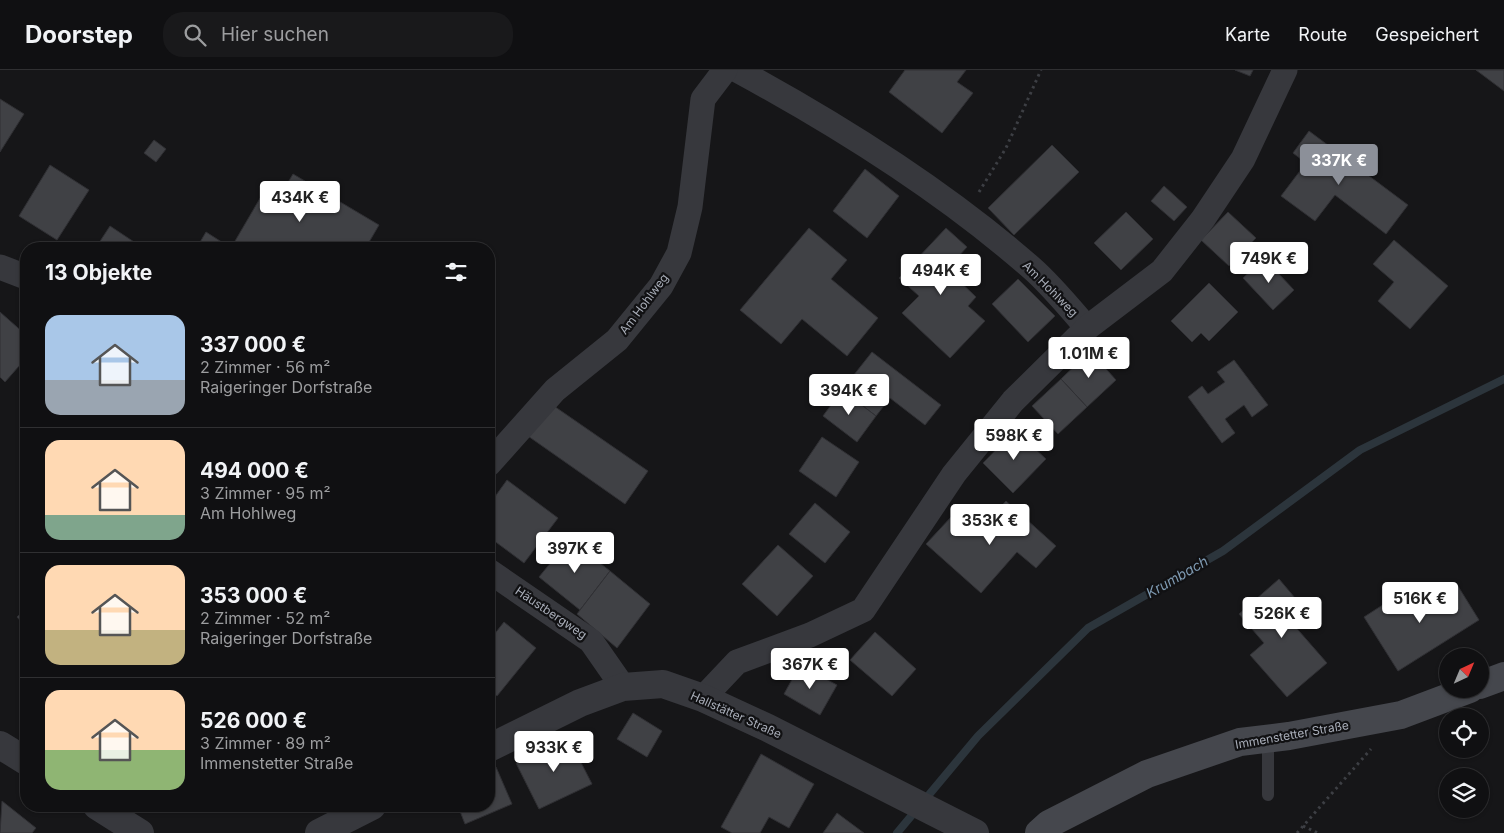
<!DOCTYPE html>
<html lang="de">
<meta charset="utf-8">
<style>
body{margin:0;font-family:Inter,sans-serif;background:#19191b;color:#f1f3f6;height:100vh;display:flex;flex-direction:column;font-size:19px;white-space:nowrap}
*{box-sizing:border-box;margin:0}
p{font-size:16px;color:#9c9d9f}
.icon{flex:none;width:28px;height:28px;fill:none;stroke:currentColor;stroke-width:2;stroke-linecap:round;stroke-linejoin:round}
.map{position:relative;flex:1;overflow:hidden}
.panel{position:absolute;left:20px;top:172px;width:475px;height:570px;display:flex;flex-direction:column;background:#101012;border-radius:20px;box-shadow:0 1px 4px #0004,0 0 0 1px #303032}
.panel>*{flex:none}
.needle{width:32px;rotate:44deg}
.buttons{position:absolute;left:1439px;top:578px;display:grid;gap:10px}
.buttons a{display:grid;place-items:center;width:50px;height:50px;border-radius:50%;background:#101012;box-shadow:0 1px 4px #0004,0 0 0 1px #303032;font-size:25px}
.price{position:absolute;translate:-50% -42px;padding:0 11px;border-radius:5px;background:#fff;color:#222;font-size:16px;line-height:32px;filter:drop-shadow(0 1px 2px #0008)}
.price::after{content:'';position:absolute;left:50%;top:30px;width:15px;height:11px;margin-left:-8px;background:inherit;clip-path:polygon(0 0,100% 0,50% 100%)}
.price.current{background:#8c9099;color:#fff}
ul{padding:0;list-style:none}
li{display:flex;align-items:center;gap:15px;height:125px;padding:0 25px}
li+li{border-top:1px solid #303032}
li span{display:grid;place-items:center;flex:none;width:140px;height:100px;border-radius:15px;color:#555}
li>.icon{margin-inline-start:auto}
span .icon{width:60px;height:60px;fill:#fffc;stroke-width:1}
li b{font-size:21px}
h2{display:flex;justify-content:space-between;align-items:center;height:60px;padding:0 25px;font-size:21px}
header{display:flex;align-items:center;gap:30px;box-sizing:border-box;height:70px;padding:0 25px;background:#101012;border-bottom:1px solid #303032}
header strong{font-size:24px}
nav{display:flex;gap:28px;margin-inline-start:auto;font-size:18px}
.search{width:350px;height:45px;background:#19191b;display:flex;align-items:center;gap:12px;box-sizing:border-box;padding:0 18px;border-radius:20px;color:#9c9d9f;font-size:19px}
.map>svg:first-child{display:block}
.lines{fill:none;stroke-linecap:round;stroke-linejoin:round}
.stream{stroke:#2c353c;stroke-width:8}
.building{fill:#404145;stroke:#303034}
.path{stroke:#3d3f44;stroke-width:3;stroke-dasharray:2.5 4;stroke-linecap:butt}
.service{stroke:#37383d;stroke-width:12}
.minor{stroke:#37383d;stroke-width:25}
.tertiary{stroke:#37383d;stroke-width:28}
.secondary{stroke:#45474d;stroke-width:28}
.labels{text-anchor:middle;stroke-width:4.5;stroke-linejoin:round;paint-order:stroke}
.street-label{font-size:12px;fill:#a8adb8;stroke:#111113}
.water-label{font-size:14px;font-style:italic;fill:#7f9bb3;stroke:#111113}
</style>
<header>
<strong>Doorstep</strong>
<div class="search"><svg class="icon" aria-label="search" viewBox="0 0 24 24"><circle cx="10" cy="10" r="6"/><path d="M15 15l6 6"/></svg>Hier suchen</div>
<nav><a>Karte</a><a>Route</a><a>Gespeichert</a></nav>
</header>
<div class="map">
<svg width="1504" height="763" viewBox="0 0 1504 763">
<rect width="100%" height="100%" fill="#161618"/>
<g class="lines">
<!-- stream -->
<path class="stream" d="M897 763 978 666 1088 558 1223 481 1360 380 1504 309"/>
</g>
<!-- building -->
<g class="building">
<path d="M905 0H966L957 12 973 23 942 63 889 22Z"/>
<path d="M1235 0H1253L1250 6Z"/>
<path d="M1476 0H1504V21Z"/>
<path d="M0 29 24 44 0 82Z"/>
<path d="M1309 61 1408 135 1386 164 1335 125 1315 151 1281 126 1306 93 1293 83Z"/>
<path d="M154 70 166 79 156 92 144 83Z"/>
<path d="M1052 75 1079 102 1014 165 988 138Z"/>
<path d="M50 95 89 120 57 170 19 146Z"/>
<path d="M865 99 899 126 867 168 833 141Z"/>
<path d="M293 104 379 155 365 179H196L206 162 231 178 266 118 280 126Z"/>
<path d="M1164 116 1187 137 1174 151 1151 131Z"/>
<path d="M1126 142 1153 169 1121 200 1094 173Z"/>
<path d="M1228 142 1256 168 1229 196 1201 170Z"/>
<path d="M110 156 143 178V179H95Z"/>
<path d="M809 158 847 190 831 209 878 248 847 286 802 249 781 274 740 240Z"/>
<path d="M946 158 967 177 947 199 976 227 968 236 985 251 950 288 902 243 919 226 899 208Z"/>
<path d="M1394 170 1448 216 1410 259 1378 231 1394 212 1373 194Z"/>
<path d="M1264 188 1294 220 1273 240 1243 208Z"/>
<path d="M1018 209 1055 246 1028 272 992 234Z"/>
<path d="M1209 213 1238 242 1209 271 1201 263 1192 272 1171 251Z"/>
<path d="M0 242 26 265V288L5 312 0 307Z"/>
<path d="M1090 281 1116 310 1087 337 1061 309Z"/>
<path d="M872 282 941 335 925 355 890 328 876 346 842 320Z"/>
<path d="M1234 290 1268 335 1252 347 1244 335 1225 349 1235 363 1222 373 1188 327 1202 316 1208 324 1225 312 1217 302Z"/>
<path d="M1061 309 1087 337 1058 364 1032 336Z"/>
<path d="M842 320 876 346 857 372 823 346Z"/>
<path d="M551 334 648 401 625 434 528 366Z"/>
<path d="M1015 360 1046 389 1013 423 983 393Z"/>
<path d="M822 367 859 392 836 427 799 401Z"/>
<path d="M507 410 558 448 524 493 489 467V435Z"/>
<path d="M1006 431 1056 476 1036 498 1017 482 981 523 926 474 952 446 974 466Z"/>
<path d="M815 433 850 462 825 493 789 464Z"/>
<path d="M570 469 610 501 580 540 539 507Z"/>
<path d="M778 475 813 506 777 546 742 514Z"/>
<path d="M610 501 650 534 617 578 577 544Z"/>
<path d="M1279 509 1306 541 1292 553 1327 593 1287 627 1250 585 1264 573 1239 544Z"/>
<path d="M1456 513 1479 550 1398 601 1364 547 1406 520 1417 538Z"/>
<path d="M26 538V557L17 547Z"/>
<path d="M504 552 536 578 497 626 489 619V571Z"/>
<path d="M875 562 916 599 892 626 850 590Z"/>
<path d="M800 595 837 615 820 645 784 624Z"/>
<path d="M633 643 662 661 647 687 617 669Z"/>
<path d="M568 667 592 714 539 739 516 693Z"/>
<path d="M761 684 814 714 789 758 769 747 760 763H732L721 757Z"/>
<path d="M496 697 512 734 465 754 458 736H489V700Z"/>
<path d="M2 731 36 758 32 763H0Z"/>
<path d="M837 743 864 763H823Z"/>
</g>
<g class="lines">
<!-- path -->
<g class="path">
<path d="M979 122 1006 78 1041 0"/>
<path d="M1303 756 1318 763"/>
<path d="M1297 763 1371 679"/>
</g>
<!-- service -->
<path class="service" d="M1268 669V725"/>
<!-- minor -->
<g class="minor">
<path d="M737 0C842 57 946 122 1036 202 1054 219 1071 239 1087 258"/>
<path d="M0 197 26 207"/>
<path d="M489 394 555 320 617 270 661 216 679 183 690 137 703 29 725 0"/>
<path d="M489 501 591 571 623 617"/>
<path d="M703 628 737 592 810 565 863 540 954 404 1013 331 1087 258 1162 201 1203 149 1243 89 1285 0"/>
</g>
<!-- tertiary -->
<g class="tertiary">
<path d="M0 675 26 691"/>
<path d="M489 678 580 633 623 617 663 614 703 628 768 658 975 763"/>
<path d="M97 736 140 763"/>
<path d="M319 763 372 736"/>
</g>
<!-- secondary -->
<g class="secondary">
<path d="M1480 615 1504 606"/>
<path d="M1039 763 1049 754 1147 704 1240 672 1289 666 1401 645 1470 619"/>
</g>
</g>
<g class="labels">
<!-- street labels -->
<g class="street-label">
<text transform="translate(1050 219) rotate(45)" y="4">Am Hohlweg</text>
<text transform="translate(644 234) rotate(-53)" y="4">Am Hohlweg</text>
<text transform="translate(551 543) rotate(34)" y="4">Häustbergweg</text>
<text transform="translate(736 645) rotate(24)" y="4">Hallstätter Straße</text>
<text transform="translate(1292 665) rotate(-10)" y="4">Immenstetter Straße</text>
</g>
<!-- water labels -->
<g class="water-label">
<text transform="translate(1177 507) rotate(-30)" y="5">Krumbach</text>
</g>
</g>
</svg>
<div class="buttons">
<a><svg class="needle" viewBox="-14 -14 28 28"><path d="M0-13l5 13h-10z" fill="#e53935"/><path d="M0 13l5-13h-10z" fill="#9c9d9f"/></svg></a>
<a><svg class="icon" aria-label="locate" viewBox="0 0 24 24"><circle cx="12" cy="12" r="6"/><path d="M12 2v4M12 18v4M2 12h4M18 12h4"/></svg></a>
<a><svg class="icon" aria-label="layers" viewBox="0 0 24 24"><path d="M12 4l9 5-9 5-9-5zM3 14l9 5 9-5"/></svg></a>
</div>
<b class="price current" style="left:1339px;top:116px">337K €</b>
<b class="price" style="left:300px;top:153px">434K €</b>
<b class="price" style="left:1269px;top:214px">749K €</b>
<b class="price" style="left:941px;top:226px">494K €</b>
<b class="price" style="left:1089px;top:309px">1.01M €</b>
<b class="price" style="left:849px;top:346px">394K €</b>
<b class="price" style="left:1014px;top:391px">598K €</b>
<b class="price" style="left:990px;top:476px">353K €</b>
<b class="price" style="left:575px;top:504px">397K €</b>
<b class="price" style="left:1420px;top:554px">516K €</b>
<b class="price" style="left:1282px;top:569px">526K €</b>
<b class="price" style="left:810px;top:620px">367K €</b>
<b class="price" style="left:554px;top:703px">933K €</b>
<section class="panel">
<h2>13 Objekte<svg class="icon" aria-label="filters" viewBox="0 0 24 24"><path d="M4 7h16M4 17h16"/><circle cx="9" cy="7" r="2"/><circle cx="15" cy="17" r="2"/></svg></h2>
<ul>
<li><span style="background:linear-gradient(#a9c7e8 65%,#9aa5b1 0)"><svg class="icon" aria-label="home" viewBox="0 0 24 24"><path d="M3 11l9-7 9 7M6 9v11h12V9"/></svg></span><div><b>337 000 €</b><p>2 Zimmer · 56 m²</p><p>Raigeringer Dorfstraße</p></div></li>
<li><span style="background:linear-gradient(#ffd9b3 75%,#7fa58c 0)"><svg class="icon" aria-label="home" viewBox="0 0 24 24"><path d="M3 11l9-7 9 7M6 9v11h12V9"/></svg></span><div><b>494 000 €</b><p>3 Zimmer · 95 m²</p><p>Am Hohlweg</p></div></li>
<li><span style="background:linear-gradient(#ffd9b3 65%,#c2b280 0)"><svg class="icon" aria-label="home" viewBox="0 0 24 24"><path d="M3 11l9-7 9 7M6 9v11h12V9"/></svg></span><div><b>353 000 €</b><p>2 Zimmer · 52 m²</p><p>Raigeringer Dorfstraße</p></div></li>
<li><span style="background:linear-gradient(#ffd9b3 60%,#8fb573 0)"><svg class="icon" aria-label="home" viewBox="0 0 24 24"><path d="M3 11l9-7 9 7M6 9v11h12V9"/></svg></span><div><b>526 000 €</b><p>3 Zimmer · 89 m²</p><p>Immenstetter Straße</p></div></li>
</ul>
</section>
</div>
